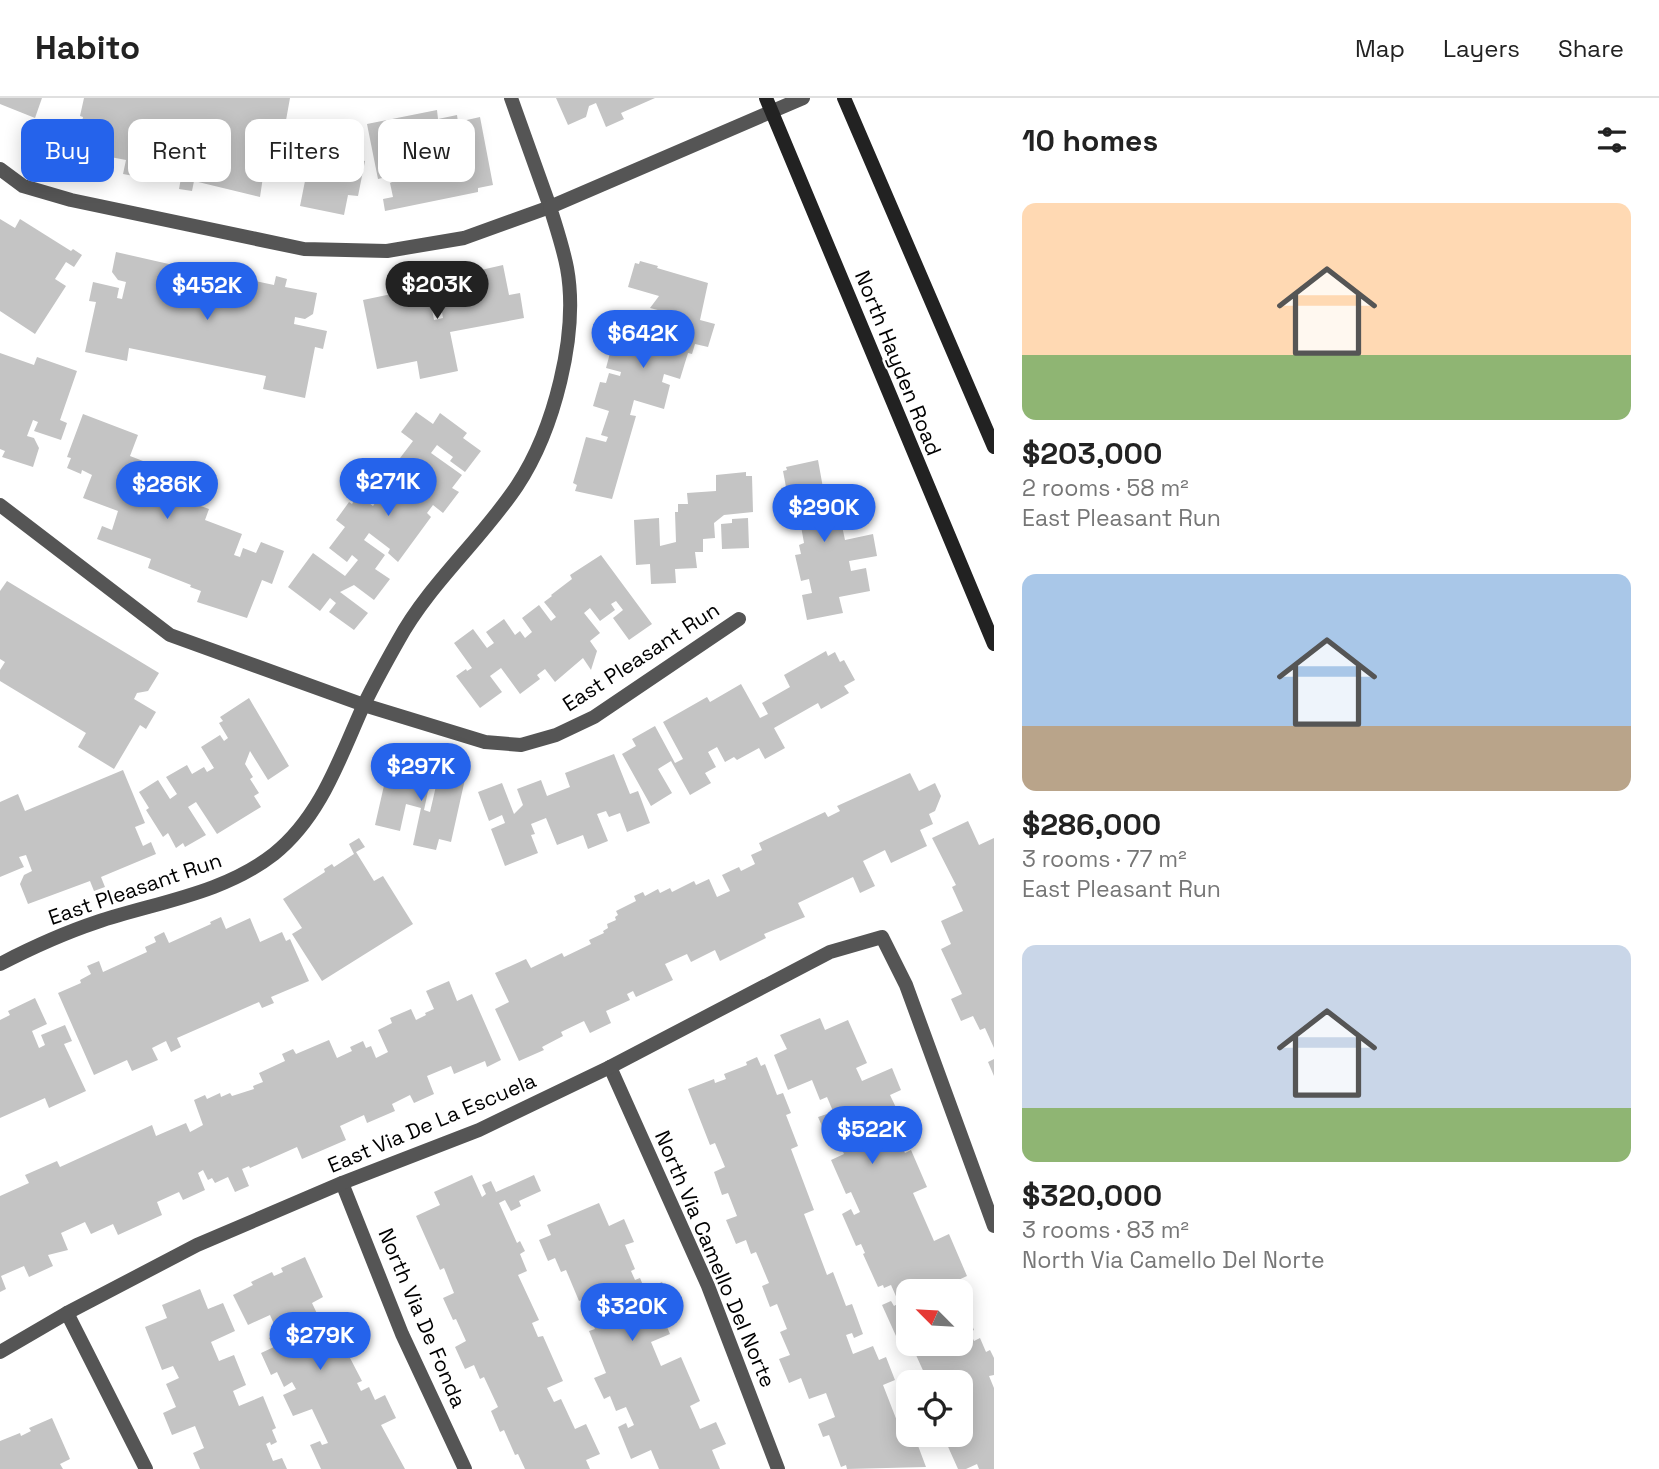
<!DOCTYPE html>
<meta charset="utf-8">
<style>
body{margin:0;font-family:"Space Grotesk",sans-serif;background:#f6f6f6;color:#222;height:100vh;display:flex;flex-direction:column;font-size:26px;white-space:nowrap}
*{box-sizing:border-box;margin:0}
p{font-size:23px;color:#767676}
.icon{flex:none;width:38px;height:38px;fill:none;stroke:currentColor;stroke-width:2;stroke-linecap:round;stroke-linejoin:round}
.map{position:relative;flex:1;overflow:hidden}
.drawer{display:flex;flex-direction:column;background:#fff;width:665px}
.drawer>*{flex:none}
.guide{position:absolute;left:21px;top:21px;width:665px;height:63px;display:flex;gap:14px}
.needle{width:46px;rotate:294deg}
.controls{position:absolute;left:896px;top:1181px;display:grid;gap:14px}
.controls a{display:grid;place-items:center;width:77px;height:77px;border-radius:14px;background:#fff;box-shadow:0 4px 18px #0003;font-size:35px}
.price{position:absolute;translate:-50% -60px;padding:0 16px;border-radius:24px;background:#2563eb;color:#fff;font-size:23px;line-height:46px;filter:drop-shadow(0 2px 4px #0008)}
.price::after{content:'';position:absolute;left:50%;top:42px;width:21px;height:16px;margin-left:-10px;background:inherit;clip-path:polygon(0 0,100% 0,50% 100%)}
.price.on{background:#222;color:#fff}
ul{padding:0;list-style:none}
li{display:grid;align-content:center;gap:14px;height:371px;padding:0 28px}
li span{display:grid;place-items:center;height:217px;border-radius:14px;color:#555}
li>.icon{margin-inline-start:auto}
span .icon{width:126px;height:126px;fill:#fffc;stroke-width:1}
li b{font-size:30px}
h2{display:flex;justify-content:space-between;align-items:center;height:84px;padding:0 28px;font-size:30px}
.tag{padding:0 24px;border-radius:14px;background:#fff;box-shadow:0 4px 18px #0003;font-size:24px;line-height:63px}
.tag.on{background:#2563eb;color:#fff}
header{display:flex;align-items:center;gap:42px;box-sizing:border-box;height:98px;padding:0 35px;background:#fff;border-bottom:2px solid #e0e0e0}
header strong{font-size:33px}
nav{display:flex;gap:38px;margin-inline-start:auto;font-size:24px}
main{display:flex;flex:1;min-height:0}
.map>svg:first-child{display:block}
.building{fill:#c4c4c4}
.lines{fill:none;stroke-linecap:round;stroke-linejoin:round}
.minor{stroke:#555;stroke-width:14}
.secondary{stroke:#222;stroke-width:14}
.labels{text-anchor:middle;stroke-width:5;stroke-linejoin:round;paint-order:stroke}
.street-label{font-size:21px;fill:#000;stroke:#fff}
</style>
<header>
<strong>Habito</strong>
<nav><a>Map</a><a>Layers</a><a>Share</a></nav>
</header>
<main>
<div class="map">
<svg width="994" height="1371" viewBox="0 0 994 1371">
<rect width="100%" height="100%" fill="#fff"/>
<!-- building -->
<g class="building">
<path d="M0 0H42L35 20 0 6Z"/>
<path d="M84 0H290L281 50 286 51 287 48 365 63 358 98 348 97 344 117 300 108 306 78 281 73 282 68 256 63 258 53 253 52 249 70 256 71 263 79 260 99 194 83 192 93 179 91 181 80 135 72 134 78 123 76 126 62 100 57 105 33 81 28 83 19 80 18Z"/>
<path d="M556 0H655L621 15 624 21 606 29 596 5 589 8 586 19 568 27Z"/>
<path d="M437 12 438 21 457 17 458 24 480 19 493 87 478 90V94L385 113 383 101 393 99 390 85 392 84 391 78 378 81 367 26Z"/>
<path d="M0 121 15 130 20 121 71 153 73 151 82 157 74 169 66 164 55 181 66 188 35 236 0 213Z"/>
<path d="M116 154 204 174 198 205 220 210 224 192 213 189 216 175 274 187 276 178 287 181 285 189 317 195 313 216 305 221 295 219 294 226 327 233 323 251 315 249 305 300 263 291 266 278 129 250 127 263 85 254 96 204 89 203 93 184 119 190 117 200 122 201 126 184 118 182 112 174Z"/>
<path d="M640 163 658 168 657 170 708 185 700 222 715 226 708 249 695 246 692 256 688 255 680 281 664 276 662 284 670 287 664 311 634 302 630 317 636 318 612 401 575 393 577 387 573 385 586 339 606 344 608 339 601 337 609 313 593 308 600 284 606 285 609 275 620 278 621 274 606 270 613 244 624 248 626 242 642 246V243L628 239 635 213 675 224 677 217 650 210 659 198 628 189 635 165 639 166Z"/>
<path d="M503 167 509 197 520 195 524 220 450 234 458 273 420 281 417 263 377 271 363 202 425 189 424 186 436 183 439 199 430 201 434 222 443 220 441 209 465 204 459 177Z"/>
<path d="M0 255 34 267 37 259 77 273 60 322 67 325 61 342 34 333 38 324 33 322 27 338 34 340 39 350 33 369 2 359 5 353 0 351Z"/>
<path d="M416 314 433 326 440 315 467 335 463 340 481 353 465 374 450 363 453 359 437 347 431 355 462 377 452 390 459 394 443 415 433 407 427 415 431 419 398 464 388 455 390 451 369 435 364 442 385 457 375 471 390 481 374 502 354 487 340 494 368 515 354 532 329 514 336 505 330 500 320 513 288 489 313 455 345 478 358 462 352 457 347 464 329 450 345 429 336 422 349 404 352 406 358 397 373 408 380 398 365 387 378 370 394 382 396 378 414 391 426 376 421 373 417 379 397 364 413 343 401 334Z"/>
<path d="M83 316 138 337 130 358 195 383 187 403 209 411 205 422 242 436 234 457 240 459 243 450 256 455 261 444 284 453 272 486 262 482 247 520 197 504 201 493 190 489 191 487 148 470 151 461 97 441 102 428 112 432 118 413 83 400 92 377 82 372 81 376 67 370 71 360 67 359Z"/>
<path d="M818 362 827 412 838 409 845 442 873 436 877 458 849 463 851 473 866 470 870 493 839 499 843 515 807 522 802 497 812 495 809 481 801 483 795 457 801 456 799 447 804 445 799 417 787 419 781 390 786 389 783 373 787 372 786 369Z"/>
<path d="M746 374V378H752L753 414 724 417 714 425 715 440 703 441V454H695L697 470 675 471 676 485 651 486 650 466 636 467 634 422 659 420 660 448 676 444 675 414H678V406H688L687 395 716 393V377Z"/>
<path d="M748 420 749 450 722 451 721 426 732 425V421Z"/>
<path d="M601 457 652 526 629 542 613 520 623 512 616 503 611 506 615 512 600 523 590 510 584 515 600 535 590 543 597 553 591 572 583 560 555 584 545 571 537 577 540 581 520 596 501 570 490 578 502 594 480 610 456 578 466 571 467 573 472 570 454 545 473 531 487 550 494 545 486 534 504 521 515 537 520 533 525 540 532 534 522 520 539 507 551 523 556 519 544 504 552 498 551 497 572 481 570 477Z"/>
<path d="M7 483 159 575 148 593 137 595 134 601 156 614 146 631 140 627 114 671 78 649 86 635 0 583V572L5 564 0 561V493Z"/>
<path d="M826 553 828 558 835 554 840 564 844 562 855 582 844 588 849 595 821 611 818 605 774 630 785 650 765 661 759 650 737 662 734 659 725 664 717 649 708 654 716 669 705 675 711 685 690 697 671 663 658 671 672 695 651 708 622 656 636 648 632 641 655 628 675 665 683 661 663 624 707 599 710 604 741 586 760 620 768 616 762 605 790 589 784 577Z"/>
<path d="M249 600 289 668 268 682 250 653 245 666 253 679 250 681 259 695 254 698 261 709 217 736 196 704 188 709 206 737 185 749 183 745 176 750 168 735 163 739 146 712 149 710 139 694 158 682 170 701 177 696 166 679 187 667 192 676 204 669 207 674 214 670 201 649 220 637 224 643 228 640 219 625 223 623 220 619Z"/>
<path d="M614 656 630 696 638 693 650 725 627 734 620 715 609 719 606 713 597 716 608 743 588 751 583 737 557 747 546 720 531 726 535 736 531 737 538 755 505 768 491 731 505 725 502 717 489 723 478 694 502 685 514 716 523 707 517 691 541 682 547 698 570 689 565 675Z"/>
<path d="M406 664 433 670 424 712 430 714 439 675 465 681 451 744 439 741 436 752 413 747 421 710 406 706 400 733 375 727 388 670 404 674Z"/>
<path d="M123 672 145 725 135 729 143 748 151 744 156 756 101 779 105 789 94 793 90 783 28 806 20 786 24 777 32 773 26 757 19 759 24 769 0 779V704L18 696 25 713Z"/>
<path d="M910 675 919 693 935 685 941 698 935 713 929 716 933 726 920 732 927 748 891 765 885 752 863 763 875 788 860 795 853 779 798 805 805 819 764 836 766 840 720 863 715 852 691 864 687 856 665 866 673 882 636 899 633 893 627 896 630 902 606 913 611 925 590 935 584 923 561 934 563 938 542 949 544 952 519 963 495 911 509 904 495 875 526 861 531 870 562 855 564 859 591 846 589 842 604 835 603 833 608 830 607 826 616 822 615 819 618 817 616 813 636 803 634 798 643 794 645 798 658 791 660 795 670 790 672 794 694 783 696 787 709 781 717 799 730 793 722 777 739 769 741 773 755 766 751 757 762 752 759 745 825 714 828 719 840 713 837 708Z"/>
<path d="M968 723 979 747 994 740V950L985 930 980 932 973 918 961 923 951 901 962 896 941 851 951 846 941 823 963 813 952 789 956 787 932 740Z"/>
<path d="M359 740 365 749 356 754 374 783 383 778 413 826 322 883 292 836 302 830 283 801 325 774 324 771 332 766 334 769 354 756 349 746Z"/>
<path d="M221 819 226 831 250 820 260 844 282 834 286 843 290 841 309 883 271 899 274 905 262 910 259 904 177 940 181 949 171 954 166 943 152 950 158 962 132 973 127 962 94 977 58 895 81 885 80 882 91 876 87 868 99 863 103 874 147 854 145 849 156 844 154 839 164 834 169 845 211 826 210 824Z"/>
<path d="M449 883 457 903 472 896 501 962 487 969 485 963 454 976 451 968 427 978 434 996 414 1005 410 997 392 1006 395 1013 367 1025 364 1017 340 1028 346 1042 302 1061 297 1049 250 1070 249 1068 242 1071 249 1088 235 1094 228 1079 215 1085 212 1080 208 1082 203 1072 198 1075 205 1092 183 1102 179 1094 157 1104 162 1117 118 1137 113 1126 91 1136 85 1124 61 1135 68 1152 48 1157 53 1168 29 1179 24 1168 1 1178 6 1191 0 1194V1098L29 1085 25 1077 57 1063 60 1069 152 1027 156 1038 186 1025 190 1034 203 1027 194 1002 205 997 207 1001 220 995 221 999 230 995 232 998 254 991 253 988 263 984 259 975 285 963 282 956 293 951 296 956 329 942 337 960 352 953 350 949 363 943 366 950 371 948 376 960 388 954 378 932 392 925 390 920 411 911 416 922 426 917 425 915 434 911 426 893Z"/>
<path d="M35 900 47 926 32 933 39 950 45 947 41 937 65 927 72 943 64 946 86 993 49 1010 45 1000 0 1020V922L10 917 8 913Z"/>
<path d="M820 920 825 932 848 922 867 965 856 970 862 983 892 970 901 992 890 997 901 1020 891 1025 905 1055 911 1052 927 1089 913 1095 934 1143 949 1136 967 1178 954 1184 958 1194H908V1240L906 1234 896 1238 882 1207 891 1203 894 1208 899 1205 891 1187 884 1190 883 1187 878 1189 863 1156 865 1155 861 1146 856 1148 842 1116 851 1111 854 1117 860 1114 851 1094 846 1096 831 1062 844 1056 840 1047 832 1050 818 1019 827 1016 829 1021 835 1018 827 999 820 1002 812 982 788 992 774 957 787 951 780 937Z"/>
<path d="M757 959 761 968 765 966 777 997 783 995 791 1015 786 1017 798 1048 791 1051 814 1112 804 1116 827 1177 833 1174 846 1208 852 1206 863 1236 854 1240 852 1235 846 1237 853 1256 873 1248 879 1262 886 1259 895 1282 883 1287 904 1341 914 1337 926 1369 847 1371 846 1367 841 1369 829 1337 823 1339 818 1326 835 1319 826 1295 809 1301 801 1280 789 1285 779 1261 790 1257 780 1234 787 1231 777 1206 770 1209 762 1188 769 1185 756 1154 751 1156 746 1142 736 1146 726 1122 737 1118 728 1095 722 1097 714 1074 725 1069 715 1045 710 1047 688 991 714 981 715 985 726 981 724 976 747 967 746 964Z"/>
<path d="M994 961V978L988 964Z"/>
<path d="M472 1077 482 1099 486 1096 482 1087 491 1083 496 1094 534 1077 541 1093 519 1103 521 1108 511 1113 505 1102 499 1105 517 1145 520 1143 525 1153 520 1156 527 1173 518 1177 539 1222 532 1225 538 1239 543 1238 563 1283 547 1290 554 1304 561 1301 575 1331 586 1326 600 1356 586 1362 590 1371H525L518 1356 515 1357 504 1332 500 1334 491 1313 498 1309 484 1279 480 1281 474 1267 465 1271 455 1249 466 1243 456 1221 453 1222 443 1200 454 1195 444 1170 440 1172 416 1118 440 1107 434 1094Z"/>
<path d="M599 1105 609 1128 624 1121 634 1144 625 1147 635 1171 631 1173 635 1182 640 1180 645 1192 662 1184 672 1207 660 1212 670 1236 651 1244 661 1268 681 1259 700 1303 690 1308 700 1331 716 1324 726 1346 712 1352 720 1371H659L651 1352 631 1361 618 1329 626 1325 628 1330 634 1327 626 1309 616 1313 610 1298 604 1301 594 1280 606 1275 589 1233 595 1231 589 1217 593 1215 587 1200 579 1203 566 1172 561 1174 555 1160 548 1163 539 1142 551 1137 547 1127Z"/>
<path d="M305 1159 323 1199 312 1205 330 1243 344 1236 355 1258 350 1260 362 1283 357 1285 361 1293 369 1289 375 1302 385 1297 396 1320 381 1327 405 1371H321L310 1347 320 1343 322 1347 328 1345 312 1311 293 1318 283 1297 296 1291 292 1284 284 1289 277 1274 271 1277 261 1255 274 1249 269 1240 278 1235 270 1217 248 1227 233 1197 253 1187 251 1184 272 1174 274 1178 283 1174 281 1170Z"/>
<path d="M200 1191 208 1211 223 1205 235 1233 211 1244 219 1263 234 1257 246 1287 233 1293 239 1308 263 1298 276 1330 272 1332 277 1344 271 1347 270 1344 266 1346 273 1363 282 1360 287 1371H200L193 1355 204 1350 195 1328 172 1337 163 1315 176 1309 166 1286 179 1280 173 1268 162 1272 145 1229 167 1220 162 1207Z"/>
<path d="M961 1200 974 1232 970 1234 974 1243 980 1240 986 1254 990 1252 994 1260V1277L989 1278 994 1290V1371H979L977 1366 966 1371H958L945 1342 953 1339 952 1337H961V1284H914L926 1279 911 1246H961Z"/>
<path d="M52 1320 70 1361 60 1366 63 1371H0V1343L20 1335 21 1338 31 1333 29 1330Z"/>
</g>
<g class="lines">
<!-- minor -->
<g class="minor">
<path d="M0 71 23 88 71 102 304 151 387 153 464 140 550 109 511 0"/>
<path d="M0 407 170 537 364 607 485 644 521 647 556 637 594 619 739 521"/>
<path d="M0 866C31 850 64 835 97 824 157 804 223 796 274 756 319 720 338 665 361 613 372 589 385 566 398 543 429 486 481 442 517 388 554 332 579 236 567 170 563 149 556 129 550 109L803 0"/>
<path d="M610 969 708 1188 778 1371"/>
<path d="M342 1085 402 1236 465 1371"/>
<path d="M67 1215 146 1371"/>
<path d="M0 1254 67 1215 197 1147 342 1085 479 1032 610 969 830 854 882 839 906 887 994 1128"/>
</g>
<!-- secondary -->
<g class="secondary">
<path d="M766 0 994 546"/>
<path d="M844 0 994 349"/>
</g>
</g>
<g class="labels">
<!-- street labels -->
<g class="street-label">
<text transform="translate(898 265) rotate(68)" y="7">North Hayden Road</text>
<text transform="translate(641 559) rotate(-33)" y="7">East Pleasant Run</text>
<text transform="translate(135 791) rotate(-19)" y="7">East Pleasant Run</text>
<text transform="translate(432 1025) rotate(-23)" y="7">East Via De La Escuela</text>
<text transform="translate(715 1161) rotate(67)" y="7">North Via Camello Del Norte</text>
<text transform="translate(422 1220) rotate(67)" y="7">North Via De Fonda</text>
</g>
</g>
</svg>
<div class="controls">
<a><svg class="needle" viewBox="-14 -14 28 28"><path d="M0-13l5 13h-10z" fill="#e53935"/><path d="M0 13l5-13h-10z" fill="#767676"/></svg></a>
<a><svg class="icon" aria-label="locate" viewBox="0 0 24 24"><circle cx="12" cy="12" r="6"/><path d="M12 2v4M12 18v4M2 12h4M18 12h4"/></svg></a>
</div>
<b class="price on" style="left:437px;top:223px">$203K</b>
<b class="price" style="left:207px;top:224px">$452K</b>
<b class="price" style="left:643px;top:272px">$642K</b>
<b class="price" style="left:388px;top:420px">$271K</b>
<b class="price" style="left:167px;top:423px">$286K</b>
<b class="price" style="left:824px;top:446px">$290K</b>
<b class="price" style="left:421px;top:705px">$297K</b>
<b class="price" style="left:872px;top:1068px">$522K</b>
<b class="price" style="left:632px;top:1245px">$320K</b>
<b class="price" style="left:320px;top:1274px">$279K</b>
<div class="guide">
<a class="tag on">Buy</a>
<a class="tag">Rent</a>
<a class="tag">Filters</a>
<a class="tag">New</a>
</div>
</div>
<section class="drawer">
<h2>10 homes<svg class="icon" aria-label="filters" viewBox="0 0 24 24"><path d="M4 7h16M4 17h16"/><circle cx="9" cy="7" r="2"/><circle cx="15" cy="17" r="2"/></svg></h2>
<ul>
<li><span style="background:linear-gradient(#ffd9b3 70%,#8fb573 0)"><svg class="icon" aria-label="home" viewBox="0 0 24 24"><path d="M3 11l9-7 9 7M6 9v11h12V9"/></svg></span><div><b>$203,000</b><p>2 rooms · 58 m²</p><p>East Pleasant Run</p></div></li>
<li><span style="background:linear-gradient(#a9c7e8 70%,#b9a48a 0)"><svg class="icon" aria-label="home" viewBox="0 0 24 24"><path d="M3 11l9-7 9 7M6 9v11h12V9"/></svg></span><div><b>$286,000</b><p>3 rooms · 77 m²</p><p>East Pleasant Run</p></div></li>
<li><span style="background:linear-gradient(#c9d6e8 75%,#8fb573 0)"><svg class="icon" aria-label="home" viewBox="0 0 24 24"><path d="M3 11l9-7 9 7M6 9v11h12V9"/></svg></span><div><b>$320,000</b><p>3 rooms · 83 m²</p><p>North Via Camello Del Norte</p></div></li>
</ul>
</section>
</main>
